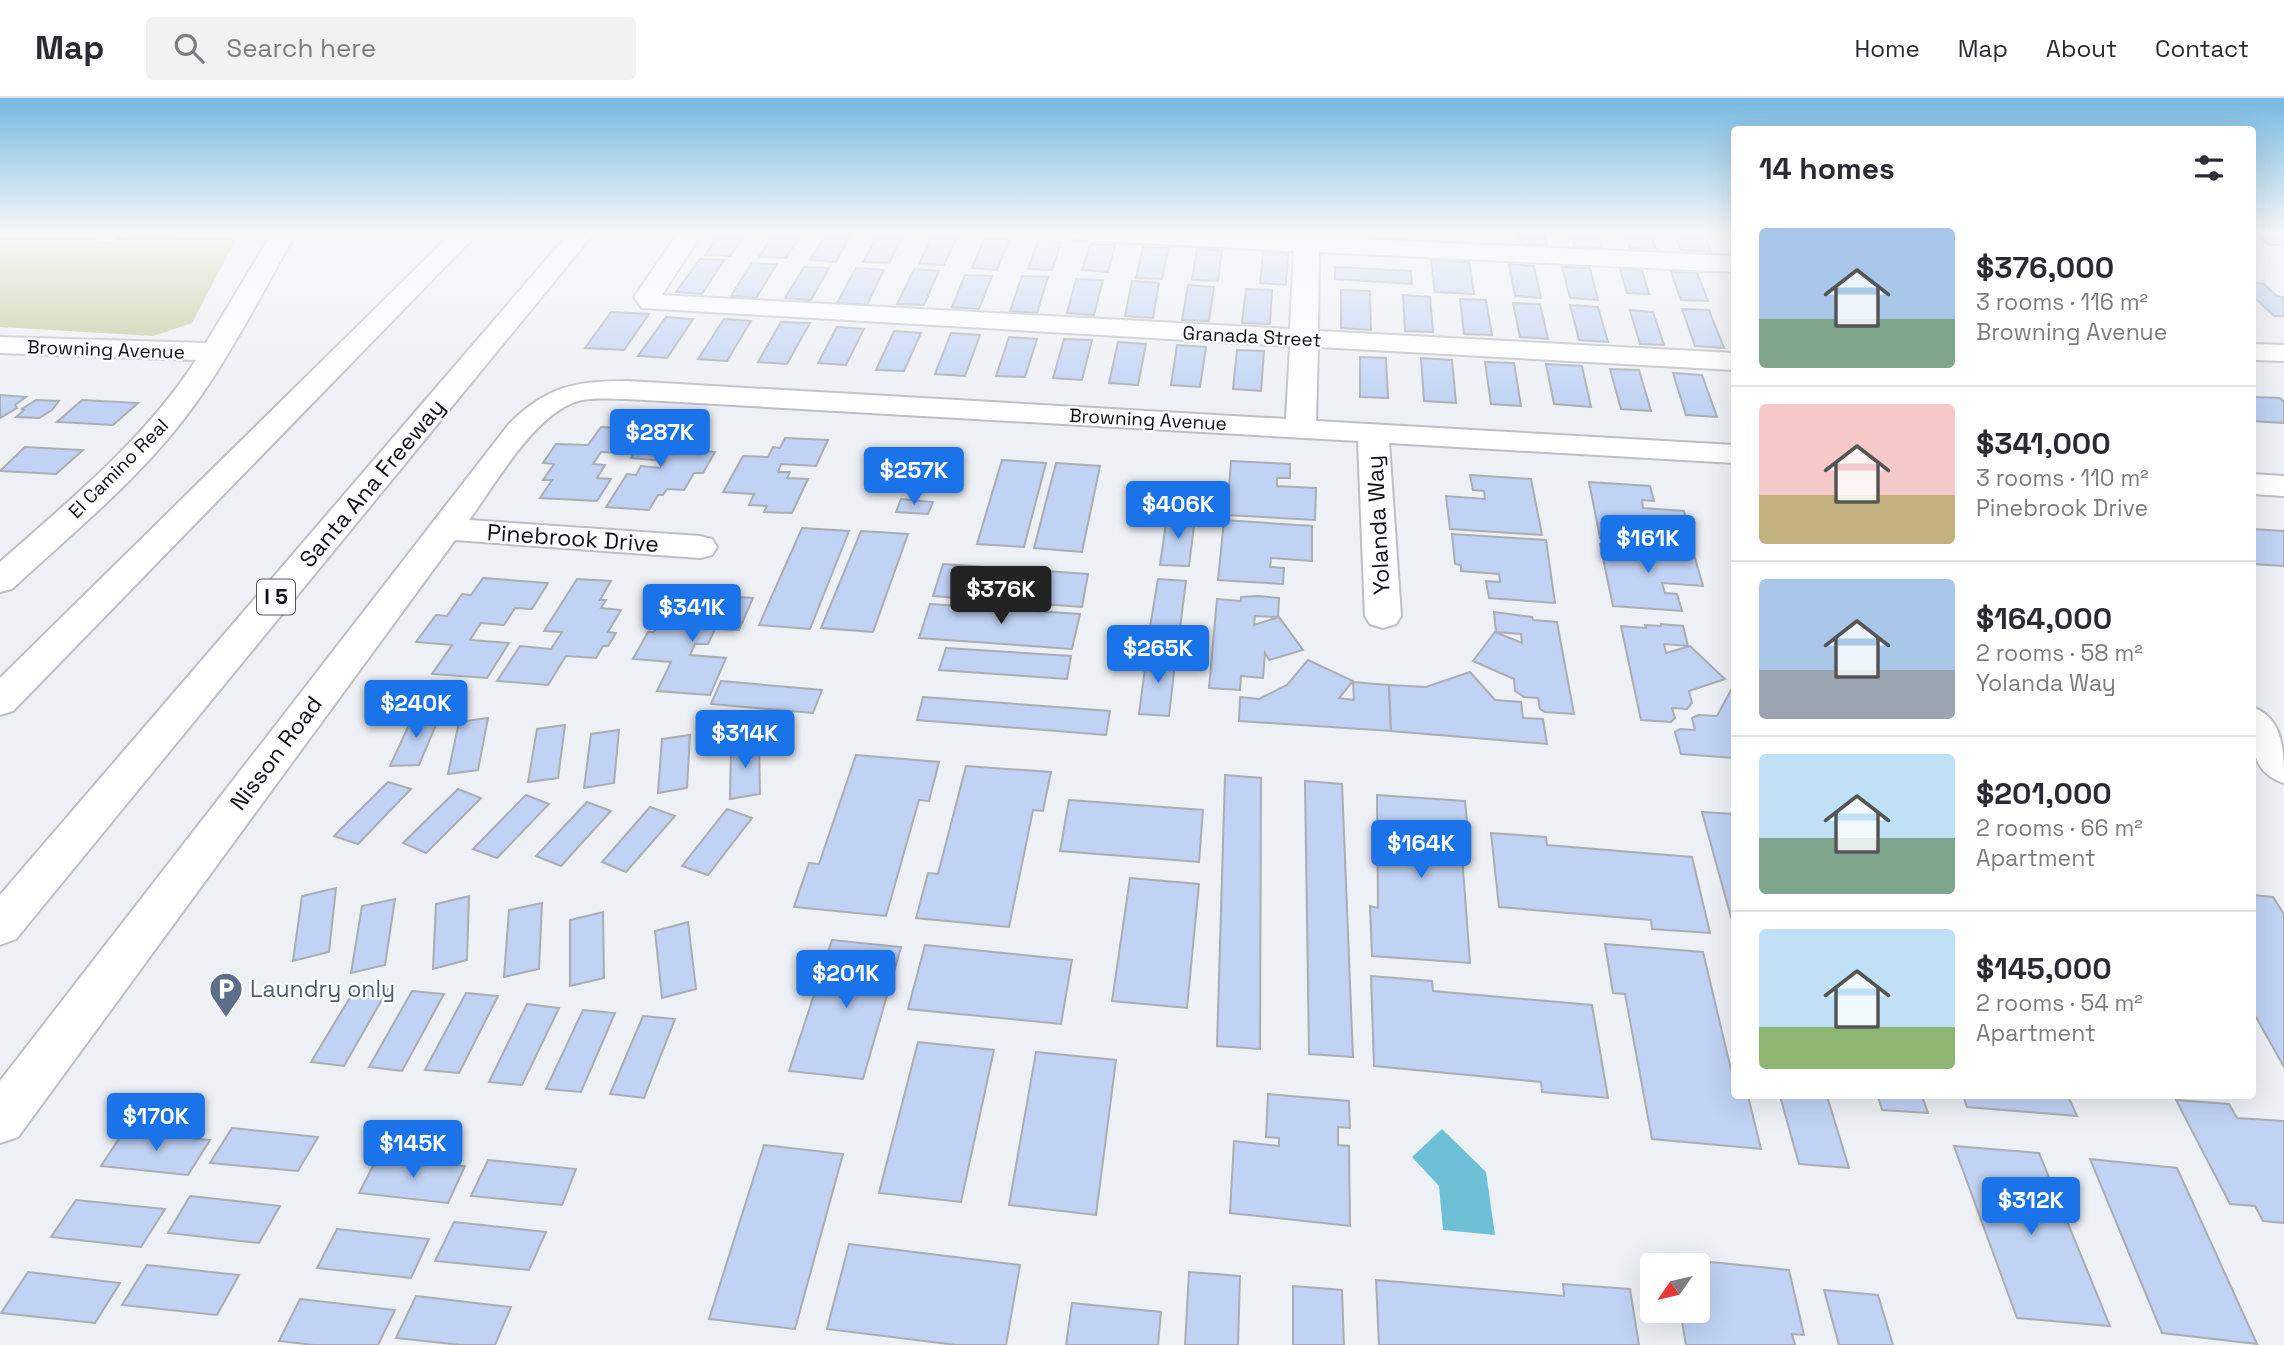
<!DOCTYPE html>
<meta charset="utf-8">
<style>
body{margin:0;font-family:"Space Grotesk",sans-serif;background:#f2f2f3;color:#2b2b33;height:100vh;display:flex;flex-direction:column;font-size:26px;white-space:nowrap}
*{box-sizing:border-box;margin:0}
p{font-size:23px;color:#7c7c81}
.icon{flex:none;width:38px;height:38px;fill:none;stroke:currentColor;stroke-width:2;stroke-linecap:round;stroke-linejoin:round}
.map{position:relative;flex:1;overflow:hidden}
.details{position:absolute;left:1731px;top:28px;width:525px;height:973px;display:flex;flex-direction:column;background:#fff;border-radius:7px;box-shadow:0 7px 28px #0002}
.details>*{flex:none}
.needle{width:46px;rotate:236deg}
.controls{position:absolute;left:1640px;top:1155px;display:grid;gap:14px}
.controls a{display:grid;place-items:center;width:70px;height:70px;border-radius:7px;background:#fff;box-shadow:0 7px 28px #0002;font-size:35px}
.price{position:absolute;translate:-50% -60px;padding:0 16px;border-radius:7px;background:#1a73e8;color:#fff;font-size:23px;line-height:46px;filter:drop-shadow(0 2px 4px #0008)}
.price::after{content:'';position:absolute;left:50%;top:42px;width:21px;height:16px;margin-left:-10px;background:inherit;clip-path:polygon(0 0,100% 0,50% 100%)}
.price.active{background:#222;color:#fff}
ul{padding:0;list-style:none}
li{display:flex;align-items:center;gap:21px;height:175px;padding:0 28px}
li+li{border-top:2px solid #e1e1e2}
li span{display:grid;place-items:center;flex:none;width:196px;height:140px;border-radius:7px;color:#555}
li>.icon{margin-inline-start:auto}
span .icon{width:84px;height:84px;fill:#fffc;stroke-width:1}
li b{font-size:30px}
h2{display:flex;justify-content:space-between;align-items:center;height:84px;padding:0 28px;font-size:30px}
header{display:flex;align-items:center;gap:42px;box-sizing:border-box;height:98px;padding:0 35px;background:#fff;border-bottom:2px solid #e1e1e2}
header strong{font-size:33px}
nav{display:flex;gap:38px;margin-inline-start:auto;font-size:24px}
.search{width:490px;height:63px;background:#f2f2f3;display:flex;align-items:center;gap:18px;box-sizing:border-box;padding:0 24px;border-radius:7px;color:#7c7c81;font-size:26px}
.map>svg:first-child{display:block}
.green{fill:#c3c99a}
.water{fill:#6dc0d5}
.building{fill:#c0d3f5;stroke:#aaadb2;stroke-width:2}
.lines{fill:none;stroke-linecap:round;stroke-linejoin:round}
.minor-casing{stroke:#bdbfc4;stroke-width:4}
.major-casing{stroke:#bdbfc4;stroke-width:4}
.highway-casing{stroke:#bdbfc4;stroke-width:4}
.minor{fill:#fff;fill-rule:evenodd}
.major{fill:#fff;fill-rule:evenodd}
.highway{fill:#fff;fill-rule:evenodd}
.labels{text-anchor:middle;stroke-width:5;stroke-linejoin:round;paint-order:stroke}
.far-street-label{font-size:19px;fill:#101113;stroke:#fcfdff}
.shield{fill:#fcfdff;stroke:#57585a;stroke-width:2}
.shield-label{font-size:21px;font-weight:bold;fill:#101113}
.street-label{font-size:23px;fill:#101113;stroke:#fcfdff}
.service-label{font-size:23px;fill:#4e5e75;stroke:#fcfdff;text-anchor:start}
</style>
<header>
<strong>Map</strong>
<div class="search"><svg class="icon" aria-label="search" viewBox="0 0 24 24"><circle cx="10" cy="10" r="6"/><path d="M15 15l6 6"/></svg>Search here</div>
<nav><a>Home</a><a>Map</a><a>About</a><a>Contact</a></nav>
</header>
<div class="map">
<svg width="2284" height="1247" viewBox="0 0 2284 1247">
<rect width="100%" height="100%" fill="#edf0f5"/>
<!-- green -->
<path class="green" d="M0 141H236L192 225 153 238 0 229Z"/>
<!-- water -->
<g class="water">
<path d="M880 368 927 371 923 386 902 385 900 381H893L889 389 866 387 870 377H877Z"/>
<path d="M1442 1031 1486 1074 1495 1137 1443 1132 1439 1088 1412 1059Z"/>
</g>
<!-- building -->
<g class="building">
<path d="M136 135H177L172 139 131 140Z"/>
<path d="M720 135H746L730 158 705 157Z"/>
<path d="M774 135H802L786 160 759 159Z"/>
<path d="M827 135H852L836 164 810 162Z"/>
<path d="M879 135 904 136 889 165 863 164Z"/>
<path d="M1518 135H1544L1547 147 1521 146Z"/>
<path d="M1571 135H1597L1602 150 1575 149Z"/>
<path d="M1625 135H1650L1656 151 1630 150Z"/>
<path d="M1675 135H1704L1711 154 1681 152Z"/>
<path d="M2257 135H2284V147H2269Z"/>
<path d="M932 138 957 139 944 167 919 166Z"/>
<path d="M984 141 1009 142 997 172 972 170Z"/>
<path d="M1038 143 1061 144 1052 172 1028 171Z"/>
<path d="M1090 146 1115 147 1108 174 1082 172Z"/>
<path d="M1143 149 1168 150 1162 181 1136 180Z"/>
<path d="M1197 151 1222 152 1218 183 1192 182Z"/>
<path d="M1263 154 1288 155 1286 187 1260 185Z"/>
<path d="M700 161 724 162 702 196 676 194Z"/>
<path d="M1431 162 1469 164 1474 196 1435 194Z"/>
<path d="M752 165 777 166 756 200 731 198Z"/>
<path d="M1509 166 1534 168 1541 200 1515 198Z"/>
<path d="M804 169 829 170 811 202 785 200Z"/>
<path d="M1335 169 1411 173 1412 186 1335 181Z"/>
<path d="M1562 169 1590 170 1598 202 1570 200Z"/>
<path d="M856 170 884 172 867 207 837 205Z"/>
<path d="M914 171 939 173 924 207 897 206Z"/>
<path d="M1620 171 1642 172 1649 196 1627 195Z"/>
<path d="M1671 174 1697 175 1708 203 1681 202Z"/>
<path d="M965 177 992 178 979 211 952 209Z"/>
<path d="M1022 178 1048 179 1037 215 1010 213Z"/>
<path d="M1076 181 1103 182 1094 217 1067 215Z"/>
<path d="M1132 183 1159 185 1153 220 1125 218Z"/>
<path d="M2252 185 2264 186 2277 198 2284 199V218H2274L2252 197Z"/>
<path d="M1188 187 1214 189 1209 223 1182 222Z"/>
<path d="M1246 191 1272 192 1270 226 1242 225Z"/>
<path d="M1341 192 1370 193 1371 232 1341 230Z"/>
<path d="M1403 197 1430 199 1433 234 1405 233Z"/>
<path d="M1460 201 1486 202 1492 237 1464 236Z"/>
<path d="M1513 205 1540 206 1548 241 1520 239Z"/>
<path d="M1570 207 1598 209 1608 244 1579 242Z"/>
<path d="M1682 211 1709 212 1724 250 1695 248Z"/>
<path d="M1630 212 1653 214 1664 247 1640 246Z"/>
<path d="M611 214 649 216 624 252 585 250Z"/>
<path d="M666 219 693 221 667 260 638 258Z"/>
<path d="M724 221 751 223 727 263 698 261Z"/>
<path d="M781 224 810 225 787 266 758 264Z"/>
<path d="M837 229 864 231 846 267 818 265Z"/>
<path d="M894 233 921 235 904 273 876 272Z"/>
<path d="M951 235 980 237 965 278 935 276Z"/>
<path d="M1009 239 1037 241 1025 279 996 278Z"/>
<path d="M1064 241 1092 242 1082 282 1053 280Z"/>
<path d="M1118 244 1146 246 1138 287 1109 285Z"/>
<path d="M1177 247 1206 249 1200 289 1171 287Z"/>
<path d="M1237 252 1264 253 1261 293 1233 291Z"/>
<path d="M1360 259 1386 260 1388 300 1360 299Z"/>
<path d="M1421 260 1452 262 1456 305 1424 303Z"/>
<path d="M1485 264 1514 265 1521 308 1491 306Z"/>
<path d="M1546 266 1582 268 1591 309 1554 306Z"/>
<path d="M1610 271 1639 272 1651 313 1621 311Z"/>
<path d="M1673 275 1702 277 1717 319 1686 317Z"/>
<path d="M0 297 26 299 15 307 17 310 0 320Z"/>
<path d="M2252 299 2280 300 2284 304V325L2252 323Z"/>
<path d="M36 302 59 303 52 312 39 320 16 319 24 312 22 311Z"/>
<path d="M82 302 138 305 113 327 57 324Z"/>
<path d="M601 329 641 331 626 355 601 354 593 366 605 367 597 380 611 381 597 403 540 400 552 382H543L554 366 543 365 556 346 588 347Z"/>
<path d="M651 330 694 332 682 352 715 354 703 375H694L684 392 667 391 663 397H658L649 412 606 409 627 376 636 377 641 368 660 370 665 363 631 360Z"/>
<path d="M785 340 828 342 816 368 781 366 778 374H790L787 380 808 381 792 415 764 414 767 408 749 407 754 396 723 394 743 358 768 359 773 349 780 350Z"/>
<path d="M25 349 83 352 56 376 0 373Z"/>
<path d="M1002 362 1046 365 1024 449 977 446Z"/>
<path d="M1231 363 1290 366V380H1277V388L1316 390 1315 422 1227 417Z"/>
<path d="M1056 365 1100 368 1082 454 1034 450Z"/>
<path d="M1470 377 1531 381 1542 437 1450 431 1446 398 1485 401 1484 393 1473 392Z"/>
<path d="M1589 384 1650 388 1654 403 1642 402 1643 410 1684 413 1694 447 1600 440Z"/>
<path d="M901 401 933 404 928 416 896 414Z"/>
<path d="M1167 418 1195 420 1189 468 1160 467Z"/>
<path d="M1224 422 1312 428V463L1271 460 1270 469 1284 470 1283 486 1218 482Z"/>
<path d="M802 430 849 433 810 531 759 527Z"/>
<path d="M2252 431 2284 433V468L2252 466Z"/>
<path d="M861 433 908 436 873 534 821 530Z"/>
<path d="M1452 436 1546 442 1555 505 1489 500 1486 483 1500 484 1499 476 1461 473V467L1455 466Z"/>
<path d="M1600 446 1693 453 1703 488 1662 485 1665 495 1677 496 1682 513 1613 508Z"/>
<path d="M943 466 1088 476 1082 509 933 498Z"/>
<path d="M483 480 548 485 532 511 515 510 504 527 481 525 470 542 509 545 487 580 432 576 452 547 416 544 436 517 447 518 462 496 471 497Z"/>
<path d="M577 481 611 483 600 502H606L601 510 621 512 608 534 616 535 608 548H603L596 560 566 558 548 587 497 583 520 548 551 551 562 534 544 533Z"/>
<path d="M1158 481 1186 483 1179 538 1149 535Z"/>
<path d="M724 498 753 500 739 532 715 531 708 546H695L690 557 726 560 710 597 657 593 671 564 633 561 648 534H654L665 514 694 516 697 509 702 510 706 502 722 503Z"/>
<path d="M1258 498 1279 500 1278 519 1255 518 1254 527 1279 519 1303 552 1269 562 1265 555 1263 580 1241 578 1240 592 1209 590 1217 501 1241 503V499Z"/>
<path d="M930 506 1080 516 1072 551 919 540Z"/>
<path d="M1494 514 1532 519 1533 522 1557 524 1574 616 1545 614 1540 611 1538 600 1524 599 1515 593 1514 581 1473 563 1495 534 1522 545 1521 536 1496 534Z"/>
<path d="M1661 526 1683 528 1688 548 1664 546 1666 555 1690 548 1725 581 1689 593 1692 605 1687 611 1672 610 1675 620 1671 624 1641 622 1621 528 1646 530 1645 527 1661 528Z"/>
<path d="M946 550 1071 558 1067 581 939 572Z"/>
<path d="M1147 555 1176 557 1169 618 1139 616Z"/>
<path d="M1308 562 1353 583 1339 600 1354 602 1353 584 1389 587 1391 633 1239 623 1240 599 1259 601 1287 587Z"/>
<path d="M1470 574 1495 602 1521 604 1523 620 1543 621 1547 646 1391 633 1389 587 1426 589Z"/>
<path d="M721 583 822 592 813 615 711 606Z"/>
<path d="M1731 592 1734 593V660L1681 656 1675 634 1680 631 1695 632 1692 620 1698 617 1717 618Z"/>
<path d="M923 599 1110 613 1106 637 917 622Z"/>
<path d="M441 615 419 667 390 668 414 616Z"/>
<path d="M488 620 478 672 448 676 459 624Z"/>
<path d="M565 627 558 680 528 684 537 631Z"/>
<path d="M619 632 614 685 584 690 591 636Z"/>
<path d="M690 637 687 690 658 695 662 641Z"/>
<path d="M759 643 760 696 730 701 731 647Z"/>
<path d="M856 657 939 664 929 703 919 702 886 818 794 809 809 765 819 766Z"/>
<path d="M966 668 1051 674 1043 713 1033 712 1009 829 916 820 928 775 938 776Z"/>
<path d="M1225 677 1261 680 1260 951 1217 948Z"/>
<path d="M1305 683 1342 686 1353 959 1309 956Z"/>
<path d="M388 684 411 691 358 746 334 738Z"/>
<path d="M458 691 481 700 426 755 403 745Z"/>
<path d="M526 697 549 706 497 760 473 751Z"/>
<path d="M1377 697 1465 703 1469 744H1461L1470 865 1372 858 1370 808 1378 810Z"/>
<path d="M1069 702 1203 712 1199 764 1060 753Z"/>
<path d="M587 704 611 713 561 768 536 758Z"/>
<path d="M650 709 675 718 626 774 602 764Z"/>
<path d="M727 711 752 720 708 777 682 768Z"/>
<path d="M1702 714 1734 716V830Z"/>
<path d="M1491 735 1546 739 1547 747 1692 759 1710 835 1652 831 1651 822 1499 809Z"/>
<path d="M1130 780 1199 786 1187 910 1112 903Z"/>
<path d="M336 790 329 854 293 863 302 798Z"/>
<path d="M2252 797 2273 799 2284 816V969L2252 912Z"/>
<path d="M469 798 467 862 433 871 436 806Z"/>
<path d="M395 801 385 867 351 875 362 808Z"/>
<path d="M542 805 539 871 504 879 509 812Z"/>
<path d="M603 814 604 880 570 888V822Z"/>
<path d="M688 824 696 891 662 900 655 833Z"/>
<path d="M832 842 901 849 863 981 789 973Z"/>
<path d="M1605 846 1703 854 1734 984V998H1748L1761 1051 1652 1041 1625 896 1613 895Z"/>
<path d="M925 847 1072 862 1061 926 908 911Z"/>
<path d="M1371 878 1432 883 1433 893 1592 907 1608 1000 1542 994 1541 984 1374 968Z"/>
<path d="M357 888 388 891 344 968 311 964Z"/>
<path d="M412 893 444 896 402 973 369 969Z"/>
<path d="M466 895 498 898 459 975 425 972Z"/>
<path d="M527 906 559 910 522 987 489 984Z"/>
<path d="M583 912 615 915 581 994 546 991Z"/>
<path d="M643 918 675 921 644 1000 610 996Z"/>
<path d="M918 944 994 952 961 1104 879 1095Z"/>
<path d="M1036 954 1116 962 1096 1117 1009 1107Z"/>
<path d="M1268 996 1349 1003 1350 1030 1338 1029V1047L1349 1048 1350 1128 1230 1115 1234 1043 1279 1048V1040L1266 1039Z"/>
<path d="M1780 998H1827L1849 1070 1799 1066Z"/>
<path d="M1878 998H1922L1928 1015 1882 1012Z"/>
<path d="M1963 998H2068L2077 1018 1967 1009Z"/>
<path d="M2176 1002 2229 1006 2237 1020 2284 1023V1125L2263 1123 2255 1108 2230 1106Z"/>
<path d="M232 1030 318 1039 298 1073 210 1065Z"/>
<path d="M124 1033 210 1042 188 1077 101 1068Z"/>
<path d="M764 1047 843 1056 795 1231 709 1221Z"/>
<path d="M1954 1048 2039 1055 2110 1228 2017 1220Z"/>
<path d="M377 1060 465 1068 448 1105 359 1095Z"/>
<path d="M2090 1061 2177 1070 2257 1246 2162 1235Z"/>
<path d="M488 1062 576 1071 562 1107 471 1098Z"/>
<path d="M190 1098 280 1108 259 1145 168 1135Z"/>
<path d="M76 1102 165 1111 141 1149 51 1139Z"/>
<path d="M454 1124 546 1134 529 1172 435 1163Z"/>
<path d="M337 1131 429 1141 411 1180 317 1170Z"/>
<path d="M849 1146 1020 1167 1006 1247H956L827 1231Z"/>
<path d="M1671 1160 1789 1172 1804 1237 1792 1236 1795 1247H1686L1680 1213H1698V1167H1672Z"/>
<path d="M147 1167 239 1177 217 1217 122 1207Z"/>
<path d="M28 1174 120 1185 95 1225 1 1215Z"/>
<path d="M1189 1174 1240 1178 1238 1247H1185Z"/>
<path d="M1376 1182 1564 1198 1563 1186 1630 1191 1639 1247H1379Z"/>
<path d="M1293 1188 1342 1192 1344 1247H1293Z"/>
<path d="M1824 1192 1878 1197 1893 1247H1839Z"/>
<path d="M416 1198 511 1209 495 1247H461L396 1240Z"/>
<path d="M300 1201 395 1212 378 1247H314L279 1243Z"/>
<path d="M1072 1205 1161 1214 1158 1247H1066Z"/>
</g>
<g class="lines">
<defs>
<g id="minor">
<path d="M95 135H121C115 144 108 145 97 142L94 137Z"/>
<path d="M678 135H702L662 197 1290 231 1294 153 1079 142 1070 140 1067 135H1230L1734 158V174L1319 154 1318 233 1734 255V272L1318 249 1316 323 1734 347V365L1389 345 1401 518 1396 526 1383 530 1370 526 1365 518 1358 343 627 301C611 301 593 299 578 303 534 316 495 387 469 422L700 438 712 441 717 449 712 457 700 460 455 442 18 1039 0 1045V983L509 326C547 288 576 283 627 283L1286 321 1290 248 642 210 634 199Z"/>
<path d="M2252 246 2284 247V263L2252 262Z"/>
<path d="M2252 376 2284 378V398L2252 396Z"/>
<path d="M2252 609C2284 620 2284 654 2284 685 2248 674 2252 640 2252 609Z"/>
</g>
<path id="major" d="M272 135H296C259 200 226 268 180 326 131 388 69 438 12 491L0 494V464C71 401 144 342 196 262L0 255V239L206 245Z"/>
<g id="highway">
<path d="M452 135H478L13 613 0 617V580Z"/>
<path d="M569 135H594L16 841 0 847V797Z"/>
</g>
</defs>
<!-- minor casing -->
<use href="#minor" class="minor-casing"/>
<!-- major casing -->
<use href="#major" class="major-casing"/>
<!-- highway casing -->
<use href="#highway" class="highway-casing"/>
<!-- minor -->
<use href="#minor" class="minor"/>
<!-- major -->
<use href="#major" class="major"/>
<!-- highway -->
<use href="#highway" class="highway"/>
</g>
<!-- sky -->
<linearGradient id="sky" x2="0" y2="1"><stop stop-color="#77b9e0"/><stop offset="0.44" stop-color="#f7f8fa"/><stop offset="1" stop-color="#f7f8fa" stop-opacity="0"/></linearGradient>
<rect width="2284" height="309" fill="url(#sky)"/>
<!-- icons -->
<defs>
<symbol id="parking-pin" viewBox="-11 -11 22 30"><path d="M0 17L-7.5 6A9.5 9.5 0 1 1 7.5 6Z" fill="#5c6f8a" stroke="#fcfdff"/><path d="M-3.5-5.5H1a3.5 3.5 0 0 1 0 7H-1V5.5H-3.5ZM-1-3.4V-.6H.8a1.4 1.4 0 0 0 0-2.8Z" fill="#fff"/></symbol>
</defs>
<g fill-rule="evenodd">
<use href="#parking-pin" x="207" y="872" width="38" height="52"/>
</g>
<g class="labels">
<!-- far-street labels -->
<g class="far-street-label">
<text transform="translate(1252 238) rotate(3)" y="7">Granada Street</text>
<text transform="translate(106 251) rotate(2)" y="7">Browning Avenue</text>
<text transform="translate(1148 321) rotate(3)" y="7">Browning Avenue</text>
<text transform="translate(118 370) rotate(-45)" y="7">El Camino Real</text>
</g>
<!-- shield labels -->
<rect class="shield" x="257" y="481.5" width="38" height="35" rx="5"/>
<g class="shield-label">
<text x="276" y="506">I 5</text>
</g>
<!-- street labels -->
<g class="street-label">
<text transform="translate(372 385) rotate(-50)" y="8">Santa Ana Freeway</text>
<text transform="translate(1378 427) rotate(-93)" y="8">Yolanda Way</text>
<text transform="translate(573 440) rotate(4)" y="8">Pinebrook Drive</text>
<text transform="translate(276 655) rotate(-53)" y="8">Nisson Road</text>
</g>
<!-- service labels -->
<g class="service-label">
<text x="250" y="899">Laundry only</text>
</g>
</g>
</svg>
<div class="controls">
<a><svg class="needle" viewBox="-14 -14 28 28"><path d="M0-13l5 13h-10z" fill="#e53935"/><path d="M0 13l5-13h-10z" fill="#7c7c81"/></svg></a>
</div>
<b class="price" style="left:660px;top:371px">$287K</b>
<b class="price" style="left:914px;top:409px">$257K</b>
<b class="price" style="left:1178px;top:443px">$406K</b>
<b class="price" style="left:1648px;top:477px">$161K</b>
<b class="price active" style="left:1001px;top:528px">$376K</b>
<b class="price" style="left:692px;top:546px">$341K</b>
<b class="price" style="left:1158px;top:587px">$265K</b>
<b class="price" style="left:416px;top:642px">$240K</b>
<b class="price" style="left:745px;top:672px">$314K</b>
<b class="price" style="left:1421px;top:782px">$164K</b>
<b class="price" style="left:846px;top:912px">$201K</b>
<b class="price" style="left:156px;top:1055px">$170K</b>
<b class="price" style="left:413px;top:1082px">$145K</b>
<b class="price" style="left:2031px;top:1139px">$312K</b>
<section class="details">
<h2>14 homes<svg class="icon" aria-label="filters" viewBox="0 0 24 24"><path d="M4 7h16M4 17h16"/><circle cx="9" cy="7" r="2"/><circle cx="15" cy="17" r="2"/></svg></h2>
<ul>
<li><span style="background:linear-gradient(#a9c7e8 65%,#7fa58c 0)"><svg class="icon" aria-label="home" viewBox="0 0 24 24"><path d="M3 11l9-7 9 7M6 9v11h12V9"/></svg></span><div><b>$376,000</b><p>3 rooms · 116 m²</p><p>Browning Avenue</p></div></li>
<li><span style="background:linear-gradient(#f6c9c9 65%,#c2b280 0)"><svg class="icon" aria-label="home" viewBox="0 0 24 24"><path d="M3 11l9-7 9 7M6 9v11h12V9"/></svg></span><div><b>$341,000</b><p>3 rooms · 110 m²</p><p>Pinebrook Drive</p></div></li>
<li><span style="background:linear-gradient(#a9c7e8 65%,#9aa5b1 0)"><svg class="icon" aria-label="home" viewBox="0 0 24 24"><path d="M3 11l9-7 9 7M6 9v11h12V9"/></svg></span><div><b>$164,000</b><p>2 rooms · 58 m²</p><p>Yolanda Way</p></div></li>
<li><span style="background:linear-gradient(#bfe0f5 60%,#7fa58c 0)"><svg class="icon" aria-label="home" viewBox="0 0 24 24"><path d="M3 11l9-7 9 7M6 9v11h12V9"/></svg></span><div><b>$201,000</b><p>2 rooms · 66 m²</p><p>Apartment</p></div></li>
<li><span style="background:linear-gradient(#bfe0f5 70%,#8fb573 0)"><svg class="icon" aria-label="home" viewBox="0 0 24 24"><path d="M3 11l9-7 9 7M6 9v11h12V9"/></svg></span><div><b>$145,000</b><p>2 rooms · 54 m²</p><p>Apartment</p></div></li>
</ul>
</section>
</div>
